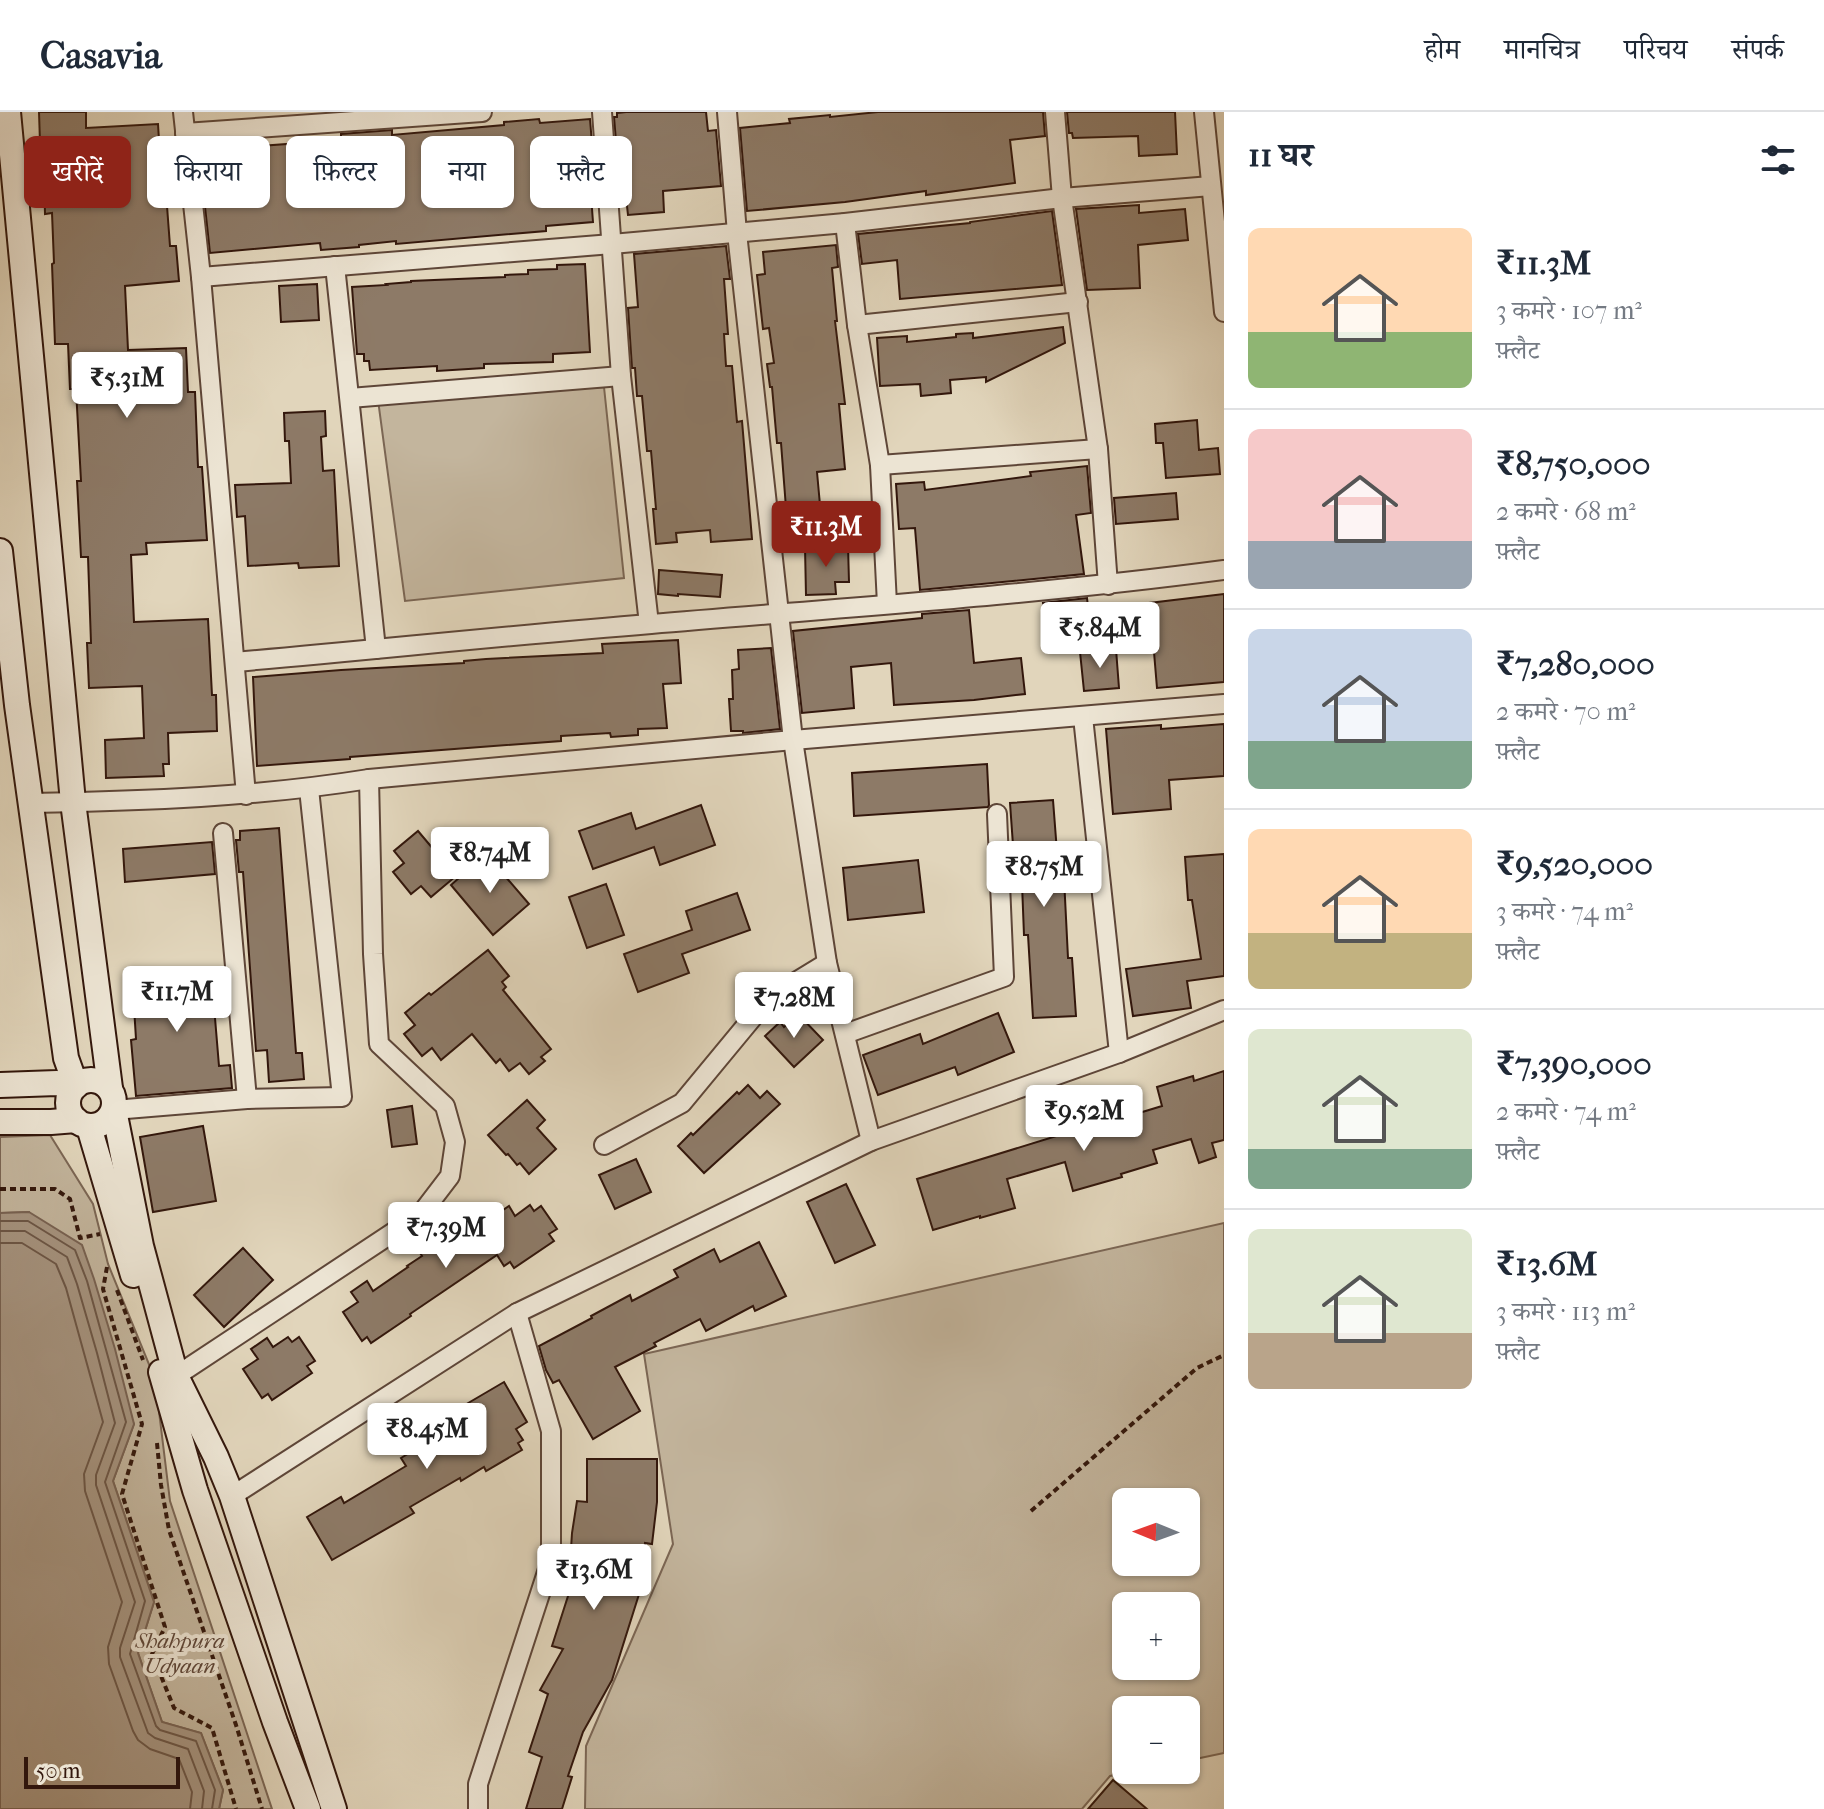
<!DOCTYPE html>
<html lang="hi">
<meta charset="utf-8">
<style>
body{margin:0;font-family:"IM FELL French Canon","Noto Serif Devanagari",serif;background:#f6f6f7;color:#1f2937;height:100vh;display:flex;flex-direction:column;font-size:30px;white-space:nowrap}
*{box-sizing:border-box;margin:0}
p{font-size:26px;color:#747a83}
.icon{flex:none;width:44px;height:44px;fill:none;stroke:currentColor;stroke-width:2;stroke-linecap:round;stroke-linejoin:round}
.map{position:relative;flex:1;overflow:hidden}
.panel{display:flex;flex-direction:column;background:#fff;width:600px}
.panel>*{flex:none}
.hud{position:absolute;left:24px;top:24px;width:760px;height:72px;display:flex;gap:16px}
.needle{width:52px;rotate:271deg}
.tools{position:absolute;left:1112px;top:1376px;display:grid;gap:16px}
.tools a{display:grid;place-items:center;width:88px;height:88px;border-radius:12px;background:#fff;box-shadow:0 2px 6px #0004;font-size:40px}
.scale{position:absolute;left:24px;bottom:20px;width:156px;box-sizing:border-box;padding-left:8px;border:4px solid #33170c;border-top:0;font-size:22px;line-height:28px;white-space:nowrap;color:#33170c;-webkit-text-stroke:6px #ece4d3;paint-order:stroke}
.price{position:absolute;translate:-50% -68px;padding:0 18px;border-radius:8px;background:#fff;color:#222;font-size:26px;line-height:52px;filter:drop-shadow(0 2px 4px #0008)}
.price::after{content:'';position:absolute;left:50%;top:48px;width:24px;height:18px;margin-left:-12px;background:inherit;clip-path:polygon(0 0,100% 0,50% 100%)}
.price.on{background:#8f2418;color:#fff}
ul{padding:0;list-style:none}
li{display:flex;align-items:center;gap:24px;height:200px;padding:0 24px}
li+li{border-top:2px solid #e0e1e3}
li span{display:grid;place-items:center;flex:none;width:224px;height:160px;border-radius:12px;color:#555}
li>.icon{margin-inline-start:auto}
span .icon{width:96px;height:96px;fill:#fffc;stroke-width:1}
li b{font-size:34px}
h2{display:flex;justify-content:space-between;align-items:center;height:96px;padding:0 24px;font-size:34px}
.chip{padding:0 28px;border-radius:12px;background:#fff;box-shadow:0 2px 6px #0004;font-size:28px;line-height:72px}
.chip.on{background:#8f2418;color:#fff}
header{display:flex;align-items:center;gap:48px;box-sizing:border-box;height:112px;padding:0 40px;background:#fff;border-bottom:2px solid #e0e1e3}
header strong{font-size:38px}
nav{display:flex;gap:44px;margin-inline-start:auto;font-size:28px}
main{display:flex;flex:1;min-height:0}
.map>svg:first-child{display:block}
.green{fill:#c3b59d;stroke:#7b6654;stroke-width:2;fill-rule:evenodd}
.water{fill:#a69480;stroke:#786252;stroke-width:2}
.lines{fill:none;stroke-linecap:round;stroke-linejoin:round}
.shore{stroke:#6c5646;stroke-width:2}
.building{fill:#8d7a67;stroke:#33170c;stroke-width:2}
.street-casing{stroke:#5e4638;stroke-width:22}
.secondary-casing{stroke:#33170c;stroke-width:28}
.path{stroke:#33170c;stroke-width:4;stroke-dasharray:6 4;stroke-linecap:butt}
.street{stroke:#ece4d3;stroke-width:18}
.secondary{stroke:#ece4d3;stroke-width:24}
.labels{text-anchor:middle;stroke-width:8;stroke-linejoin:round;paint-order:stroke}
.park-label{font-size:22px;font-style:italic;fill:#5e4638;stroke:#ece4d3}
</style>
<header>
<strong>Casavia</strong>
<nav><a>होम</a><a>मानचित्र</a><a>परिचय</a><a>संपर्क</a></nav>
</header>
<main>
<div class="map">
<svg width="1224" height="1697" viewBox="0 0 1224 1697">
<rect width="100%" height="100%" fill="#e1d5bb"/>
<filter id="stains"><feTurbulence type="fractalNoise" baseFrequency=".0025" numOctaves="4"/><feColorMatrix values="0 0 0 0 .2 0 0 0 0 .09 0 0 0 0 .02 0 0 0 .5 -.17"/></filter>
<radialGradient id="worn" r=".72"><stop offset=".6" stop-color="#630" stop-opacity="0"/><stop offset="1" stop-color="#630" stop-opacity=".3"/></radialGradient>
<!-- green -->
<g class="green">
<path d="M604 275 624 466 405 489 378 288Z"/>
<path d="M50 1023 93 1092 108 1152 155 1267 170 1389 272 1697H219L223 1678 201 1621 162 1610 138 1541 154 1490 113 1369 134 1312 29 1100 0 1101V1025Z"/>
<path d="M1224 1111V1641L1186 1649V1598H1126V1658H1139L1110 1664 1082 1697H585L586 1634 673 1432 644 1242ZM1186 1390V1450H1126V1390ZM1186 1494V1554H1126V1494Z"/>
</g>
<!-- water -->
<path class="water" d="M29 1100 82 1133 94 1167 115 1237 134 1312 113 1369 154 1490 138 1541 162 1610 201 1621 223 1678 219 1697H0V1101Z"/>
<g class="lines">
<!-- shore -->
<g class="shore">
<path d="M0 1109H28L75 1138 87 1169 126 1310 105 1370 145 1489 130 1542 156 1614 160 1618 196 1629 215 1678 212 1697"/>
<path d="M0 1119H25L67 1145 77 1172 97 1241 115 1311 96 1363V1373L135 1490 120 1536V1545L148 1621 155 1626 188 1637 204 1679 202 1697"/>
<path d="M0 1131H22L56 1152 66 1176 103 1310 84 1362 85 1379 122 1490 108 1535 109 1552 133 1619 138 1628 150 1637 179 1647 192 1680 190 1697"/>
</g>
</g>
<!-- building -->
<g class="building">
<path d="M39 0H86V16L158 12 161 61 177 59 181 90H168V94H167L170 134H176L179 169 125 174 128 238 186 236 188 280H195L198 355H202L207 428 146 431 147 442 131 443 134 510 208 507 212 583H216L217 619 168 621 169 652H163L164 664 106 666 105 628 144 626 142 574 89 576 87 531H91L88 445H81L77 369H81L76 277H70L68 232H55L52 152 54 151 52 101 45 102 44 61H41Z"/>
<path d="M626 0H706L708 19 716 18 721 74 663 79 664 100 628 103 626 85 631 84 628 52 618 53 614 5H617V1Z"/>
<path d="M878 0H1043L1045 24 1010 28 1015 71 926 83V79L845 90 747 99 740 16 790 11 789 7 830 3V5Z"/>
<path d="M1067 0H1175L1177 42 1139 44 1138 24 1073 26 1072 21H1069Z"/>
<path d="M539 7 540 11 590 7 594 57H589L593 110 546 114V119L396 132V129L359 133V135L321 138 320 131 210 141 199 39 260 35V34L341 28V22L392 18V23L504 13V10Z"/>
<path d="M1139 93V101L1185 97 1188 128 1138 133 1140 176 1087 178 1076 97Z"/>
<path d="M1052 99 1062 173 900 187 897 148 862 152 858 122 970 111V110Z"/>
<path d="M836 133 838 155 832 156 837 209H835L845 292H839L845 357 817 360 820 393 786 396 781 331H777L772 275H770L767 252 774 251 769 216 763 217 757 163 765 162 763 140Z"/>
<path d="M726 134 730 167H724L728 222H724L726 254H732L737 310 742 309 752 427 711 430 710 418 676 421 677 430 656 432 653 397H656L651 339H647L642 284H637L635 256H632L628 196 638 195 634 142Z"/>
<path d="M585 152 590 240 553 242V250L484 252V256L437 259V254L370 258 369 249H364V242H357L352 175 387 173 386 172 411 170V169L505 165V163L528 162V158L557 157V153Z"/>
<path d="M317 172 319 208 281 210 279 174Z"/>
<path d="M1063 215 1065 231 986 270V265L950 268 951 281 921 284 920 272 880 274 877 226 907 224V230L956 225V222L973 221V226Z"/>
<path d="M325 299 326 324 321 325 323 359 334 358 339 454 299 456 298 451 248 454 245 404 237 405 235 373 291 371 289 329H285L284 301Z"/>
<path d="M1197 308 1199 338 1218 336 1220 362 1166 366 1163 331H1156L1155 312Z"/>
<path d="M1087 354 1091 401 1076 403 1084 462 920 478 915 416 899 417 896 372 924 370 925 378 1031 364 1030 360Z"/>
<path d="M1176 381 1178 407 1116 412 1114 386Z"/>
<path d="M848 433 849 470H835L836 482 806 483 805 435Z"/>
<path d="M659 458 722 463 720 485 678 482V484L658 482Z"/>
<path d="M1224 482V570L1157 576 1153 528 1119 532 1116 495Z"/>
<path d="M1087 486 1092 529 1048 534 1043 491Z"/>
<path d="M969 498 974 551 1021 546 1025 582 974 588 894 593 891 551 851 555 854 596 802 601 793 519 922 506V502Z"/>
<path d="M678 528 681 571 663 572 667 616 638 617V623L611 625 610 621 561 624V629L350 645V647L257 654 253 565 341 558 464 551V549L486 547 603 541 602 532Z"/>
<path d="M771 536 780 617 743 621V619H731L729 587H733L732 558 739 557 738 538Z"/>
<path d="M1116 537 1119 576 1084 579 1080 540Z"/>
<path d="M1224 612V664L1169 668 1171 697 1113 702 1106 617 1161 613V617Z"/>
<path d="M987 652 989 693 988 695 854 704 852 661Z"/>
<path d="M1053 688 1059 766H1064L1068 846H1072L1076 904 1033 906 1028 823H1024L1021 746 1014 747 1010 691Z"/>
<path d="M701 693 715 733 660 753 654 735 593 757 579 719 631 701 636 717Z"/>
<path d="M279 716 296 941H302L304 967 269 970 267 938 256 939 243 760H239L236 728H240V719Z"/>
<path d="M418 719 456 764 431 785 421 774 411 782 393 760 404 751 394 739Z"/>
<path d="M212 730 215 762 125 770 123 737Z"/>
<path d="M486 742 529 792 493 823 451 773Z"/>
<path d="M1224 742V864L1187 869 1191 896 1133 904 1126 857 1201 847 1192 788H1188L1185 745Z"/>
<path d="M918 748 924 800 848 808 843 756Z"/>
<path d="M606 772 624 823 587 836 569 785Z"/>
<path d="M737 781 750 818 682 842 689 861 638 880 624 842 692 818 686 799Z"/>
<path d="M488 838 509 864 502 870 506 875 503 878 551 937 541 945 545 949 529 962 520 951 509 959 500 947 496 951 472 922 441 948 432 936 422 944 404 922 415 913 405 901 429 881 431 883Z"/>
<path d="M216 858 218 894H214L219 954 230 953 232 976 136 984 131 928 136 927 132 863Z"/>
<path d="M998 901 1014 940 958 963 955 955 878 983 863 943 920 922 923 932Z"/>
<path d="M798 902 823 928 794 955 765 924 780 910 784 915Z"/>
<path d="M1224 959V1028L1212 1031 1216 1045 1199 1051 1191 1027 1153 1038 1157 1051 1121 1062 1122 1065 1073 1079 1065 1050 1007 1067 1015 1096 980 1106V1104L933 1118 917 1067 1105 1009 1106 1011 1162 994 1157 975 1193 964 1194 969Z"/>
<path d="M748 973 760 986 767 979 780 992 704 1061 678 1034 691 1021 693 1023 737 980 739 982Z"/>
<path d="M527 988 545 1008 537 1016 556 1037 529 1062 520 1051 517 1053 508 1042 506 1043 488 1023Z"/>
<path d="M412 994 417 1032 392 1035 387 998Z"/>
<path d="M203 1014 216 1089 153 1100 140 1025Z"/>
<path d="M636 1047 651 1080 615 1097 599 1063Z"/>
<path d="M846 1072 875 1133 835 1151 807 1090Z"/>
<path d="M530 1093 534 1099 541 1094 557 1117 549 1122 554 1129 514 1156 510 1150 504 1154 497 1143 410 1202 411 1204 371 1231 367 1225 362 1229 343 1200 358 1190 351 1180 367 1169 373 1179 408 1155 407 1154 422 1144 415 1133 431 1123 437 1132 452 1122 455 1127 463 1122 471 1135 500 1116 493 1105 509 1094 515 1104Z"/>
<path d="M759 1130 786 1184 755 1199 753 1194 706 1219 700 1207 654 1231 656 1234 615 1255 640 1299 593 1327 559 1268 553 1271 546 1258 539 1234 592 1206 591 1204 630 1183 632 1189 678 1165 674 1158 714 1137 720 1150Z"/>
<path d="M243 1136 273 1168 224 1215 194 1183Z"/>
<path d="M288 1225 292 1230 299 1225 315 1249 307 1254 312 1261 272 1288 268 1282 262 1286 243 1257 258 1247 251 1237 267 1226 273 1235Z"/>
<path d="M504 1270 527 1310 516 1317 523 1328 518 1331 522 1338 486 1359 484 1355 461 1369 460 1366 410 1395 414 1401 332 1448 307 1405 341 1385 344 1391 406 1354 401 1346 436 1325 429 1314Z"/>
<path d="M587 1347H657V1390L652 1432 645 1431 640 1479 612 1568 583 1620 568 1664 572 1665 562 1697H526L542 1645 529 1640 548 1582 540 1578 563 1537 552 1534 568 1484 572 1421 577 1389 587 1390Z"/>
<path d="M1113 1668 1147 1697H1088Z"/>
</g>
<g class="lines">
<defs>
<g id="street">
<path d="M183 0 201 165 246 683"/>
<path d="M602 0 621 264 649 512"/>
<path d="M727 0 737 121 793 628 827 851 871 1029"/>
<path d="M1055 0 1062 86 1098 337 1108 473"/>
<path d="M1204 0 1224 200"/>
<path d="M185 21 482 0"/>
<path d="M845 111 857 213 880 353 887 492"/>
<path d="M335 154 376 537"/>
<path d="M201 165 612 132 845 111 1062 86 1211 74"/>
<path d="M857 213 1078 190"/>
<path d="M350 286 621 264"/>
<path d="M880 353 1098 337"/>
<path d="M235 550C373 538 512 523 651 512 842 496 1034 483 1224 458"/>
<path d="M1083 605 1119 941"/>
<path d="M31 691C144 689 257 685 369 667L793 628 1224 592"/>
<path d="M223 721 247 987"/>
<path d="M845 922 1004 865 997 702"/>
<path d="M114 998 247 987 342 985 309 677"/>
<path d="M604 1033 682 991 768 887 827 851"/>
<path d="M176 1264 421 1102 450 1064 455 1030 445 994 379 932 373 842 369 667"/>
<path d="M232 1384 517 1201 871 1029 1119 941 1224 898"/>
<path d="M478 1697V1672L551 1448V1319L517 1201"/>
</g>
<g id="secondary">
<path d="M8 0 73 690 110 976"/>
<path d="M0 439 17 593 66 946 76 974 57 971 0 973"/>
<circle cx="91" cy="991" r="23"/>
<path d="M114 998 141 1134 176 1264 216 1345 232 1384 334 1697"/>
<path d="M0 1010H51L76 1008"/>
<path d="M89 1015 133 1163"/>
<path d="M161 1260 195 1378 275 1610 308 1697"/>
</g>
</defs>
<!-- street casing -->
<use href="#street" class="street-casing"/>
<!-- secondary casing -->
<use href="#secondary" class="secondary-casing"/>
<!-- path -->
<g class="path">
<path d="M0 1077H55L70 1087 80 1126 100 1122"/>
<path d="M107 1155 103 1177 142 1312 122 1382 165 1515 152 1542 174 1596 212 1616 236 1697"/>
<path d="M117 1178 143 1248"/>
<path d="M157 1331 161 1373 169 1418 236 1613 262 1697"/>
<path d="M1031 1399 1197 1256 1224 1243"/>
</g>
<!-- street -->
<use href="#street" class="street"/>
<!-- secondary -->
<use href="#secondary" class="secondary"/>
</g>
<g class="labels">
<!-- park labels -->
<g class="park-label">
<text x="180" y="1536">Shahpura<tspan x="180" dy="25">Udyaan</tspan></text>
</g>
</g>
<rect width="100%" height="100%" filter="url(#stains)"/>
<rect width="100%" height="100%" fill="url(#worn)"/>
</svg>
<div class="tools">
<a><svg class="needle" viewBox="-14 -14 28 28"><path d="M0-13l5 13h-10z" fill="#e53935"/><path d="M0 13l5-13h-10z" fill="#747a83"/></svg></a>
<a>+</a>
<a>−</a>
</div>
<div class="scale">50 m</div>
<b class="price" style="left:127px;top:308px">₹5.31M</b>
<b class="price on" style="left:826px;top:457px">₹11.3M</b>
<b class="price" style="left:1100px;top:558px">₹5.84M</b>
<b class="price" style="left:490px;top:783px">₹8.74M</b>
<b class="price" style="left:1044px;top:797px">₹8.75M</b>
<b class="price" style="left:177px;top:922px">₹11.7M</b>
<b class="price" style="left:794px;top:928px">₹7.28M</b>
<b class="price" style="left:1084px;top:1041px">₹9.52M</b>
<b class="price" style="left:446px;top:1158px">₹7.39M</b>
<b class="price" style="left:427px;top:1359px">₹8.45M</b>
<b class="price" style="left:594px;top:1500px">₹13.6M</b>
<div class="hud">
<a class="chip on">खरीदें</a>
<a class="chip">किराया</a>
<a class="chip">फ़िल्टर</a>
<a class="chip">नया</a>
<a class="chip">फ़्लैट</a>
</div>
</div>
<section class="panel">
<h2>11 घर<svg class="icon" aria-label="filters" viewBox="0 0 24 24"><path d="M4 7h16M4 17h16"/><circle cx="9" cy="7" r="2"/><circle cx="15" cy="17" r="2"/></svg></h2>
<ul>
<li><span style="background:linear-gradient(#ffd9b3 65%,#8fb573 0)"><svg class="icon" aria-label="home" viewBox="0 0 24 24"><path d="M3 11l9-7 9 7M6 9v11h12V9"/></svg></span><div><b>₹11.3M</b><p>3 कमरे · 107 m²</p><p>फ़्लैट</p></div></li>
<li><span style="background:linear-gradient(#f6c9c9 70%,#9aa5b1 0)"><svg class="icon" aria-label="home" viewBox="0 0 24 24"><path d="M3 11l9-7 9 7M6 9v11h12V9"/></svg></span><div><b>₹8,750,000</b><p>2 कमरे · 68 m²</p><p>फ़्लैट</p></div></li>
<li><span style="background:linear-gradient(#c9d6e8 70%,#7fa58c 0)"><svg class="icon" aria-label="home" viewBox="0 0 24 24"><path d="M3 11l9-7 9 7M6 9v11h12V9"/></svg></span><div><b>₹7,280,000</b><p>2 कमरे · 70 m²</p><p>फ़्लैट</p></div></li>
<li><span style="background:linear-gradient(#ffd9b3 65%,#c2b280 0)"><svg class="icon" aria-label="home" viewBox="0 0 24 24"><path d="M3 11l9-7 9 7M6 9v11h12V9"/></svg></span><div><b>₹9,520,000</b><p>3 कमरे · 74 m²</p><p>फ़्लैट</p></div></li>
<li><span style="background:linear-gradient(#dfe7d0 75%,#7fa58c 0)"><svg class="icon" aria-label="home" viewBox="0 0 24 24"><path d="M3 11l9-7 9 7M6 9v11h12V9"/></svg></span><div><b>₹7,390,000</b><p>2 कमरे · 74 m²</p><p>फ़्लैट</p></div></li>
<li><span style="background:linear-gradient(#dfe7d0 65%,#b9a48a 0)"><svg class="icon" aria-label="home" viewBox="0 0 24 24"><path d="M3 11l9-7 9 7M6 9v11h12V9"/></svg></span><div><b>₹13.6M</b><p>3 कमरे · 113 m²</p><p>फ़्लैट</p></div></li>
</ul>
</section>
</main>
